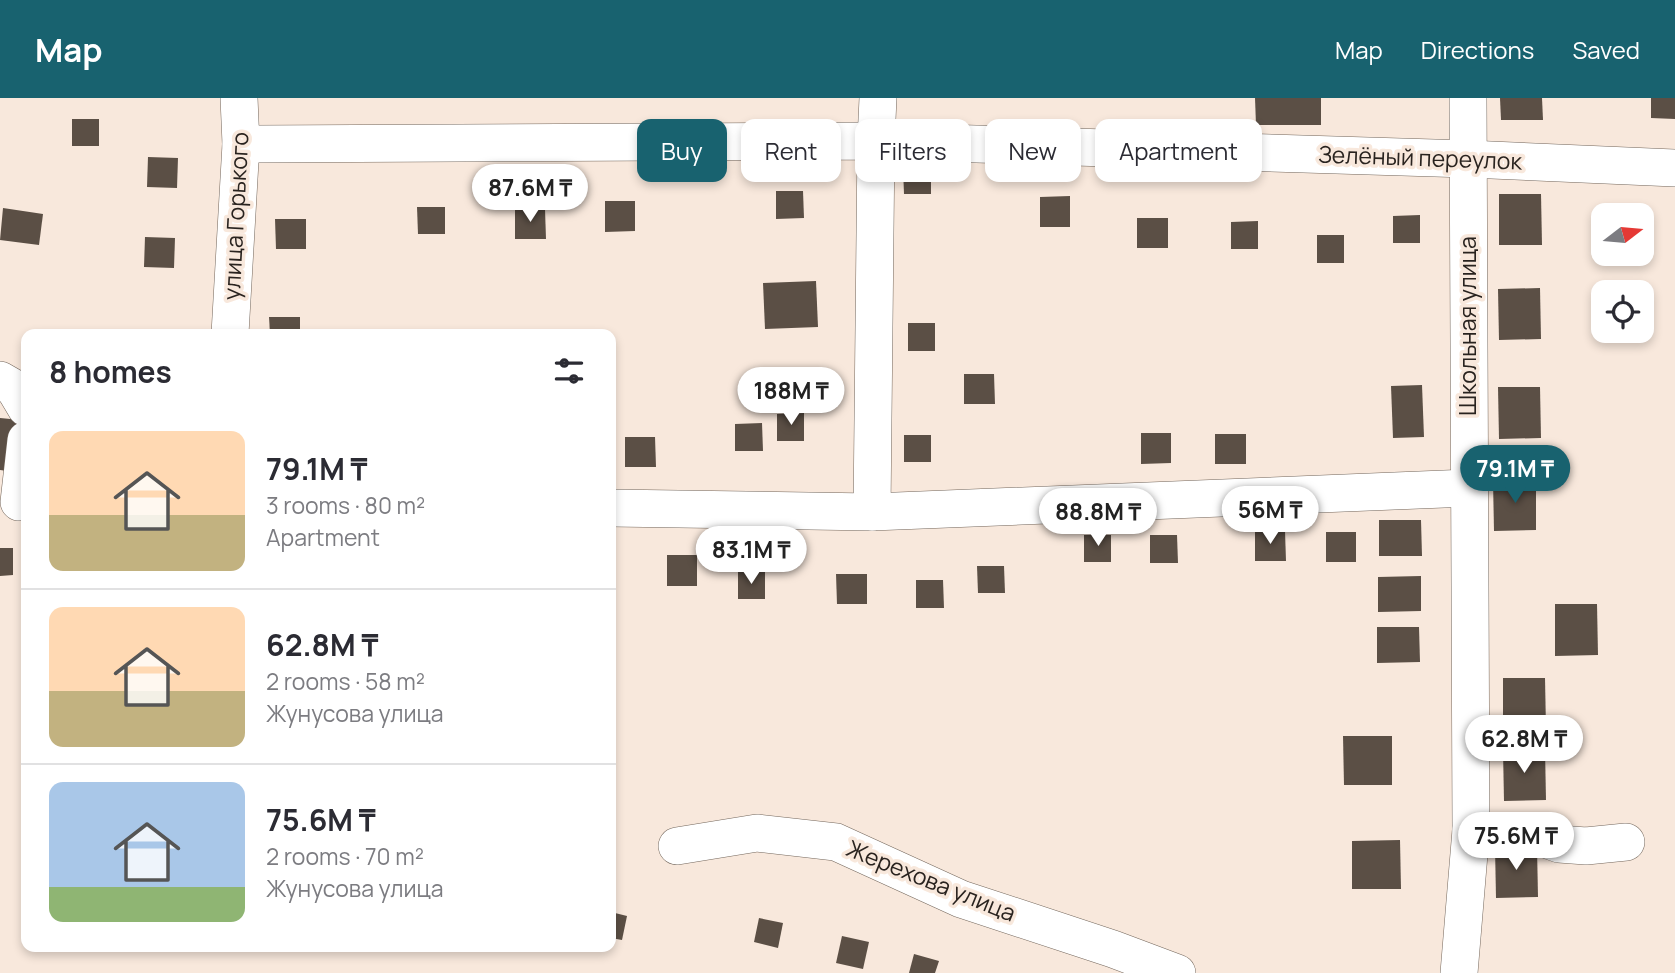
<!DOCTYPE html>
<meta charset="utf-8">
<style>
body{margin:0;font-family:Manrope,sans-serif;background:#f7f7f7;color:#2b2b33;height:100vh;display:flex;flex-direction:column;font-size:26px;white-space:nowrap}
*{box-sizing:border-box;margin:0}
p{font-size:23px;color:#7c7c81}
.icon{flex:none;width:38px;height:38px;fill:none;stroke:currentColor;stroke-width:2;stroke-linecap:round;stroke-linejoin:round}
.map{position:relative;flex:1;overflow:hidden}
.side{position:absolute;left:21px;top:231px;width:595px;height:623px;display:flex;flex-direction:column;background:#fff;border-radius:14px;box-shadow:0 4px 10px #0003}
.side>*{flex:none}
.top-card{position:absolute;left:637px;top:21px;width:665px;height:63px;display:flex;gap:14px}
.needle{width:46px;rotate:74deg}
.buttons{position:absolute;left:1591px;top:105px;display:grid;gap:14px}
.buttons a{display:grid;place-items:center;width:63px;height:63px;border-radius:14px;background:#fff;box-shadow:0 4px 10px #0003;font-size:35px}
.price{position:absolute;translate:-50% -60px;padding:0 16px;border-radius:24px;background:#fff;color:#222;font-size:23px;line-height:46px;filter:drop-shadow(0 2px 4px #0008)}
.price::after{content:'';position:absolute;left:50%;top:42px;width:21px;height:16px;margin-left:-10px;background:inherit;clip-path:polygon(0 0,100% 0,50% 100%)}
.price.active{background:#18626f;color:#fff}
ul{padding:0;list-style:none}
li{display:flex;align-items:center;gap:21px;height:175px;padding:0 28px}
li+li{border-top:2px solid #e1e1e2}
li span{display:grid;place-items:center;flex:none;width:196px;height:140px;border-radius:14px;color:#555}
li>.icon{margin-inline-start:auto}
span .icon{width:84px;height:84px;fill:#fffc;stroke-width:1}
li b{font-size:30px}
h2{display:flex;justify-content:space-between;align-items:center;height:84px;padding:0 28px;font-size:30px}
.chip{padding:0 24px;border-radius:14px;background:#fff;box-shadow:0 4px 10px #0003;font-size:24px;line-height:63px}
.chip.active{background:#18626f;color:#fff}
header{display:flex;align-items:center;gap:42px;box-sizing:border-box;height:98px;padding:0 35px;background:#18626f;color:#fff}
header strong{font-size:33px}
nav{display:flex;gap:38px;margin-inline-start:auto;font-size:24px}
.map>svg:first-child{display:block}
.building{fill:#5b4f45}
.lines{fill:none;stroke-linecap:round;stroke-linejoin:round}
.minor-casing{stroke:#74675c;stroke-width:38}
.minor{stroke:#fff;stroke-width:37}
.labels{text-anchor:middle;stroke-width:7;stroke-linejoin:round;paint-order:stroke}
.street-label{font-size:23px;fill:#29231f;stroke:#f8e8dc}
</style>
<header>
<strong>Map</strong>
<nav><a>Map</a><a>Directions</a><a>Saved</a></nav>
</header>
<div class="map">
<svg width="1675" height="875" viewBox="0 0 1675 875">
<rect width="100%" height="100%" fill="#f8e8dc"/>
<!-- building -->
<g class="building">
<path d="M1255 0H1321V27H1256Z"/>
<path d="M1500 0H1542L1543 22H1501Z"/>
<path d="M1651 0H1675V21L1651 20Z"/>
<rect x="72" y="21" width="27" height="27"/>
<path d="M148 59 178 60 177 90 147 89Z"/>
<path d="M903 69H931V96H904Z"/>
<path d="M776 93H803L804 120 776 121Z"/>
<path d="M1499 96H1541L1542 147H1499Z"/>
<path d="M1070 98V129H1040V99Z"/>
<path d="M605 103H635V133L605 134Z"/>
<path d="M417 109H445V136H418Z"/>
<path d="M3 110 43 116 39 147 0 142Z"/>
<path d="M515 111H545L546 141H515Z"/>
<path d="M1420 117V145H1393V118Z"/>
<rect x="1137" y="120" width="31" height="30"/>
<path d="M275 121H306V151H276Z"/>
<path d="M1258 123V151H1231V124Z"/>
<rect x="1317" y="137" width="27" height="28"/>
<path d="M145 139 175 140 174 170 144 169Z"/>
<path d="M816 183 818 229 765 231 763 185Z"/>
<path d="M1540 190 1541 241 1499 242 1498 191Z"/>
<path d="M269 219H300V236H270Z"/>
<rect x="908" y="225" width="27" height="28"/>
<path d="M964 276H994L995 306H964Z"/>
<path d="M1422 287 1424 339 1393 340 1391 288Z"/>
<path d="M1498 289H1540L1541 340 1499 341Z"/>
<path d="M804 315V343H777V316Z"/>
<path d="M0 320 21 322 15 374 0 372Z"/>
<path d="M762 325 763 353H735V326Z"/>
<path d="M1141 335H1171V365L1141 366Z"/>
<rect x="1215" y="336" width="31" height="30"/>
<rect x="904" y="337" width="27" height="27"/>
<path d="M625 339H655L656 369H625Z"/>
<path d="M1536 381V432L1494 433 1493 382Z"/>
<path d="M1379 422H1421L1422 458H1379Z"/>
<path d="M1255 433H1285L1286 463H1255Z"/>
<rect x="1326" y="434" width="30" height="30"/>
<rect x="1084" y="437" width="27" height="27"/>
<path d="M1150 437H1177L1178 465H1150Z"/>
<path d="M0 450H13V477L0 478Z"/>
<rect x="667" y="457" width="30" height="31"/>
<path d="M977 468H1004L1005 495H978Z"/>
<rect x="738" y="474" width="27" height="27"/>
<path d="M836 476H867V506H837Z"/>
<path d="M1421 478V513L1378 514V479Z"/>
<path d="M916 482H943L944 510H916Z"/>
<path d="M1555 506H1597L1598 557 1555 558Z"/>
<path d="M1377 529H1419L1420 564 1377 565Z"/>
<path d="M1503 580H1545L1546 631H1503Z"/>
<path d="M1343 638H1392V687H1344Z"/>
<path d="M1545 651 1546 702 1504 703 1503 652Z"/>
<path d="M1400 742 1401 791H1352V743Z"/>
<path d="M1495 749H1537L1538 799 1496 800Z"/>
<path d="M611 814 627 818 622 842 611 840Z"/>
<path d="M759 820 783 825 778 850 754 844Z"/>
<path d="M842 838 869 844 863 871 836 865Z"/>
<path d="M914 856 939 863 935 875H909Z"/>
</g>
<g class="lines">
<defs>
<g id="minor">
<path d="M241 46 876 43 1468 61 1675 70"/>
<path d="M230 236 241 46 239 0"/>
<path d="M0 282 14 290 26 310"/>
<path d="M19 404 26 342"/>
<path d="M611 410 872 414 1469 390"/>
<path d="M872 414 876 43 878 0"/>
<path d="M1471 732 1537 738 1559 746 1586 748 1626 744"/>
<path d="M677 748 757 735 836 744 961 801 1113 851 1177 875"/>
<path d="M1459 875 1471 732 1468 0"/>
</g>
</defs>
<!-- minor casing -->
<use href="#minor" class="minor-casing"/>
<!-- minor -->
<use href="#minor" class="minor"/>
</g>
<g class="labels">
<!-- street labels -->
<g class="street-label">
<text transform="translate(1420 60) rotate(2)" y="8">Зелёный переулок</text>
<text transform="translate(236 118) rotate(-87)" y="8">улица Горького</text>
<text transform="translate(1468 228) rotate(-90)" y="8">Школьная улица</text>
<text transform="translate(931 783) rotate(22)" y="8">Жерехова улица</text>
</g>
</g>
</svg>
<div class="buttons">
<a><svg class="needle" viewBox="-14 -14 28 28"><path d="M0-13l5 13h-10z" fill="#e53935"/><path d="M0 13l5-13h-10z" fill="#7c7c81"/></svg></a>
<a><svg class="icon" aria-label="locate" viewBox="0 0 24 24"><circle cx="12" cy="12" r="6"/><path d="M12 2v4M12 18v4M2 12h4M18 12h4"/></svg></a>
</div>
<b class="price" style="left:530px;top:126px">87.6M ₸</b>
<b class="price" style="left:791px;top:329px">188M ₸</b>
<b class="price active" style="left:1515px;top:407px">79.1M ₸</b>
<b class="price" style="left:1270px;top:448px">56M ₸</b>
<b class="price" style="left:1098px;top:450px">88.8M ₸</b>
<b class="price" style="left:751px;top:488px">83.1M ₸</b>
<b class="price" style="left:1524px;top:677px">62.8M ₸</b>
<b class="price" style="left:1516px;top:774px">75.6M ₸</b>
<div class="top-card">
<a class="chip active">Buy</a>
<a class="chip">Rent</a>
<a class="chip">Filters</a>
<a class="chip">New</a>
<a class="chip">Apartment</a>
</div>
<section class="side">
<h2>8 homes<svg class="icon" aria-label="filters" viewBox="0 0 24 24"><path d="M4 7h16M4 17h16"/><circle cx="9" cy="7" r="2"/><circle cx="15" cy="17" r="2"/></svg></h2>
<ul>
<li><span style="background:linear-gradient(#ffd9b3 60%,#c2b280 0)"><svg class="icon" aria-label="home" viewBox="0 0 24 24"><path d="M3 11l9-7 9 7M6 9v11h12V9"/></svg></span><div><b>79.1M ₸</b><p>3 rooms · 80 m²</p><p>Apartment</p></div></li>
<li><span style="background:linear-gradient(#ffd9b3 60%,#c2b280 0)"><svg class="icon" aria-label="home" viewBox="0 0 24 24"><path d="M3 11l9-7 9 7M6 9v11h12V9"/></svg></span><div><b>62.8M ₸</b><p>2 rooms · 58 m²</p><p>Жунусова улица</p></div></li>
<li><span style="background:linear-gradient(#a9c7e8 75%,#8fb573 0)"><svg class="icon" aria-label="home" viewBox="0 0 24 24"><path d="M3 11l9-7 9 7M6 9v11h12V9"/></svg></span><div><b>75.6M ₸</b><p>2 rooms · 70 m²</p><p>Жунусова улица</p></div></li>
</ul>
</section>
</div>
